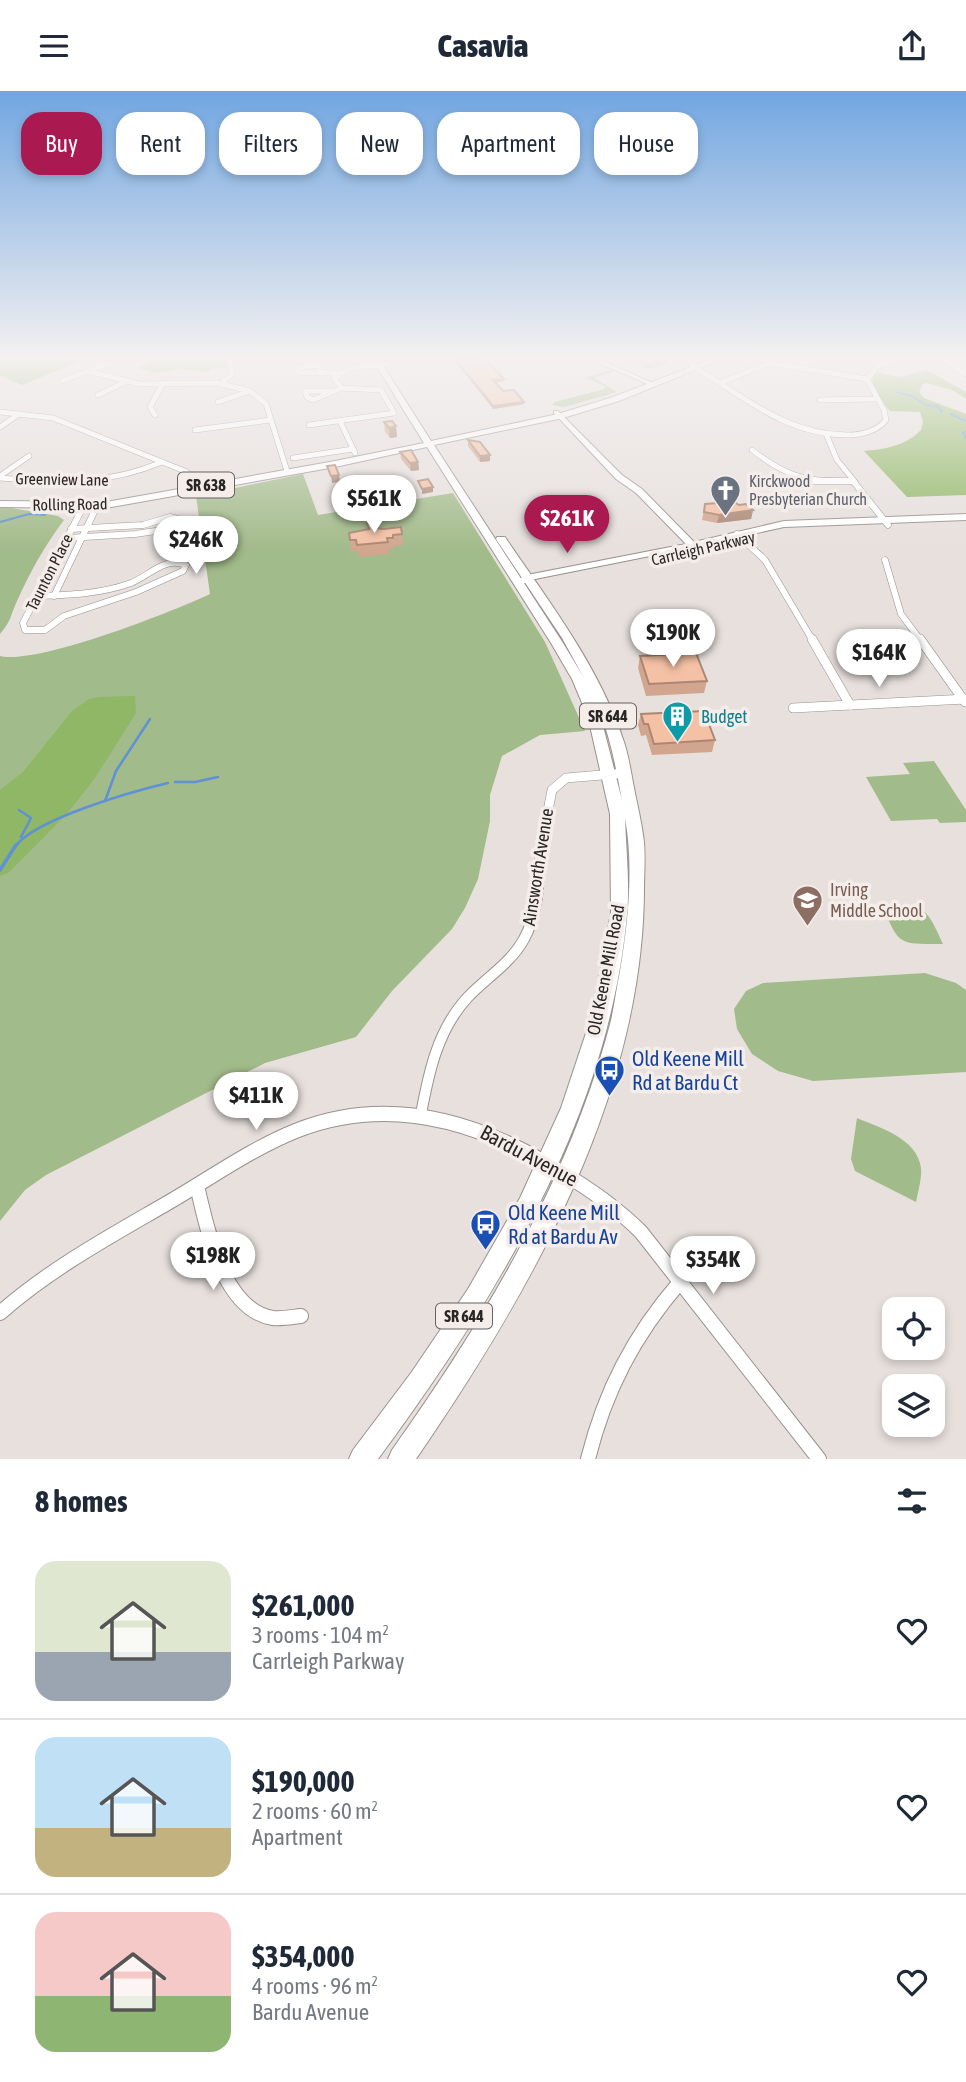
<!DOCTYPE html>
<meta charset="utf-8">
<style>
body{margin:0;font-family:"Asap Condensed",sans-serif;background:#f2f2f3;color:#1f2937;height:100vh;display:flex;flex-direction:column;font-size:26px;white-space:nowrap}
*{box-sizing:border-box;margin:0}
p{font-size:23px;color:#747a83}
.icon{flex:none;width:38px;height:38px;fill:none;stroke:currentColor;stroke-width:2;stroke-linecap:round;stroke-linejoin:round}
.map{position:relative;height:1368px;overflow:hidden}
.sheet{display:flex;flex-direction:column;background:#fff;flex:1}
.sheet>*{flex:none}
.hud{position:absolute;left:21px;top:21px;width:924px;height:63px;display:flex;gap:14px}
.tools{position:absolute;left:882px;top:1206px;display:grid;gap:14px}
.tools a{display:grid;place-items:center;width:63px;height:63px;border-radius:14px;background:#fff;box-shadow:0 4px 10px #0003;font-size:35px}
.price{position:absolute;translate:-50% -60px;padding:0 16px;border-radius:24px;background:#fff;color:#222;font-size:23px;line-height:46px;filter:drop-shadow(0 2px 4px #0008)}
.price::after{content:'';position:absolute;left:50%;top:42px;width:21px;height:16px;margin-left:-10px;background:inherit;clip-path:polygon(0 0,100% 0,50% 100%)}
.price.current{background:#aa1950;color:#fff}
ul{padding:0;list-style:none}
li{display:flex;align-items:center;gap:21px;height:175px;padding:0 35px}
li+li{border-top:2px solid #e0e1e3}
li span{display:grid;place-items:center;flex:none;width:196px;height:140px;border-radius:21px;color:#555}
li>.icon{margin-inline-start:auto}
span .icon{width:84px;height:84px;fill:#fffc;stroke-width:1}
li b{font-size:30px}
h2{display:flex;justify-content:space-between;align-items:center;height:84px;padding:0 35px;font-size:30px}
.pill{padding:0 24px;border-radius:21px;background:#fff;box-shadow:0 4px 10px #0003;font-size:24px;line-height:63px}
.pill.current{background:#aa1950;color:#fff}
header{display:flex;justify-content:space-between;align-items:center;height:91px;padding:0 35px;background:#fff;font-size:32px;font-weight:800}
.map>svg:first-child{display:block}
.green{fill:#a2bb8a}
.forest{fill:#90b765}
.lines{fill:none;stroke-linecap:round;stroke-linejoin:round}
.stream-far2{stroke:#5e91d6;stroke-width:2}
.stream-far1{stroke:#5e91d6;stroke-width:2.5}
.stream{stroke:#5e91d6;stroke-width:3.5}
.street-far4-casing{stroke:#98918e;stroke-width:6}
.street-far3-casing{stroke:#98918e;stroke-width:7}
.street-far2-casing{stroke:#98918e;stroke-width:10}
.street-far1-casing{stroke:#98918e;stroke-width:12}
.street-casing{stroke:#98918e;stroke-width:16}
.secondary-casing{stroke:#98918e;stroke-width:2}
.primary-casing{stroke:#98918e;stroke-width:2}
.street-far4{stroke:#fff;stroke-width:5}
.street-far3{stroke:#fff;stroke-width:6}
.street-far2{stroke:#fff;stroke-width:9}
.street-far1{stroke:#fff;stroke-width:10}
.street{stroke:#fff;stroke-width:14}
.secondary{fill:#fff;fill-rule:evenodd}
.primary{fill:#fff;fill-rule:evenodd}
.wall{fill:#d2a68e}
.shaded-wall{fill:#ab8774}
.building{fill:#f4c1a5;stroke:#ab8774;stroke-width:2}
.labels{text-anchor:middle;stroke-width:7;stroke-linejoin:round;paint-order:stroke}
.far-street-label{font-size:16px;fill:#292725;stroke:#f5edea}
.far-worship-label{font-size:16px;fill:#5b616d;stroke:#f5edea;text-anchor:start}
.shield{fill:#f5edea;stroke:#666260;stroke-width:2}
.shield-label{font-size:16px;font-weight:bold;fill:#292725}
.culture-label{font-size:18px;fill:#0d838f;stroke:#f5edea;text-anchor:start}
.street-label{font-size:18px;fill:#292725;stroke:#f5edea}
.education-label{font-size:18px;fill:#785e54;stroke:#f5edea;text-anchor:start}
.near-transit-label{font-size:21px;fill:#164399;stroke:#f5edea;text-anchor:start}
.near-street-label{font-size:21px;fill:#292725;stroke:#f5edea}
</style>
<header><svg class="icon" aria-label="menu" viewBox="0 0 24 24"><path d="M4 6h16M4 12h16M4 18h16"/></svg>Casavia<svg class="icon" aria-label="share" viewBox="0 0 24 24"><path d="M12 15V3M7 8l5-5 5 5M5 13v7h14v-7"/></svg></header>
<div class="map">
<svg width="966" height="1368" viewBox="0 0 966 1368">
<rect width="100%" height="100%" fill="#e7e0dd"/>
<!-- green -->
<g class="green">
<path d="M610 279 615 280 594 287 617 301 564 316 552 314 555 311 604 298 605 295 585 287Z"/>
<path d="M303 383 318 424 453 402 545 551 585 640 540 644 502 665 490 704V730L478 788 465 817 452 838 392 900 356 946 265 972 46 1084 25 1099 0 1130V565C37 574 172 521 210 503L196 405Z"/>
<path d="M0 415 58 425 64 429C45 454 30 481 17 510 10 525 12 529 0 543Z"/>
<path d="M934 670 966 719V731L940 732 937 728 891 730 866 686 910 683 903 672Z"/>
<path d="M882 813C924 813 926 815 943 853 898 853 899 855 882 813Z"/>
<path d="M925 882 956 892 966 899V981L813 990 778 980 752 963 737 938 734 918 746 900 763 892Z"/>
<path d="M857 1027C880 1037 917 1047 921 1077 922 1087 918 1101 916 1111L855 1080 851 1068Z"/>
</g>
<!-- forest -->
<g class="forest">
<path d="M0 268H85L22 294 0 285Z"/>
<path d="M145 268H226L228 276 209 278V281L180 278 156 282 137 277 151 271Z"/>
<path d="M927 279 966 301V308L952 299 927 292 923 293 919 301 924 307 966 323V404L907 406 864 360C886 358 905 355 921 339L923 331 920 321 890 320C880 308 867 297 875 281L900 286Z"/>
<path d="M135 605 136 622 95 687 66 724 8 782 0 785V699L23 681 72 620 89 608 99 606Z"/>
</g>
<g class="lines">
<!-- stream-far2 -->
<g class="stream-far2">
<path d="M896 301 912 305 926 314 937 315 942 321"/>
<path d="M951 323 966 330"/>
<path d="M966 341 963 342 966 347"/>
<path d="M0 431 29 423 45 424"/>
</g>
<!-- stream-far1 -->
<g class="stream-far1">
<path d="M175 691H195L218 686"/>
<path d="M105 710 116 680 150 628"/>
<path d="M19 719 31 727 21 746"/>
<path d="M15 756C34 728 134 700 168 692"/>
</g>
<!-- stream -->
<path class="stream" d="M0 779 16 754"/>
<defs>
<g id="street-far4">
<path d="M942 268 966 283"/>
<path d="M771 272 867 288"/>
<path d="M691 274C742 304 785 344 847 344 862 344 876 341 886 329L884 319 867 288 878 275 893 268"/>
<path d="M91 281 140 293 217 292 250 300 266 313 287 380"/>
<path d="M322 281 319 274 297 277 299 282H339"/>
<path d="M62 290 109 272"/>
<path d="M222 292 232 283 230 268"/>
<path d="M720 292 779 268"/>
<path d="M332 300H305L307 306 313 309 342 297"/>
<path d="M98 304 125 291"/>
<path d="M820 309 875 308"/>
<path d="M218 311 250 300"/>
<path d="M0 321 53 327 187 381 197 391"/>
<path d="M155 324 150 316 162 294"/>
<path d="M340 330 355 362"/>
<path d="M309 334 394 322 381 299 342 297 334 287 351 277 388 273"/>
<path d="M0 336 19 323"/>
<path d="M195 339 271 329"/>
<path d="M826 343 837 369 855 391"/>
<path d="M752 359C788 387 808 391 853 390"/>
<path d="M293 367 353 358"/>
<path d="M0 385 29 365"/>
<path d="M0 387C60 391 105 395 162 371"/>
</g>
<g id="street-far3">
<path d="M42 390H100"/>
<path d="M195 390 200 395"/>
<path d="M812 390H853"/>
<path d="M853 390 888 434"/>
<path d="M737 443 765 469 813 550"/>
<path d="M67 447 135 443 176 437 181 429 170 426 143 434 71 438"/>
<path d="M885 469 901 523 921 550"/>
<path d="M37 505C68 504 101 503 131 492 149 485 165 465 186 474L183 480 136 501 64 525 45 539H25L23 532 83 416"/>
<path d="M54 505 97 415"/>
</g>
<g id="street-far2">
<path d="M812 548 850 614"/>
<path d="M920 548 965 611"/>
<path d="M793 617 966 608"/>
<path d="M541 756 552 699 566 687 626 682"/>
</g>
<g id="street-far1">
<path d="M375 1023H402"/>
<path d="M421 1023C429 980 438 938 468 906 487 886 511 872 524 848 539 821 539 785 541 754"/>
</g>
<g id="street">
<path d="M197 1095C207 1136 222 1219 273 1227 282 1228 292 1226 301 1225"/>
<path d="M0 1222C50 1178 107 1147 164 1114 208 1089 250 1058 298 1039 388 1004 477 1030 556 1078 587 1096 616 1116 641 1141L819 1368"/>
<path d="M588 1368C605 1300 634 1244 680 1191"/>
</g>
<g id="secondary">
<path d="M590 268H599L657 294 652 295Z"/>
<path d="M554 320H558L622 384 642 398 694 451 784 430 966 423V429L784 436 698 455V459L695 460 690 457 530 489 521 494H515V490L527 484 686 453 636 402 616 388 554 322Z"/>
</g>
<path id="primary" d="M372 268H379L431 350 558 323 613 306 712 268H722L619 310 563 327 434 354 563 552 584 587 562 547 496 448 497 446H505C549 511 599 575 624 651 629 666 631 682 634 697 637 713 641 728 643 744 646 761 644 780 644 797 644 1004 530 1202 416 1368H388L392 1359C484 1229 567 1093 609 937 614 919 616 899 620 880 628 833 634 775 625 727 626 758 630 792 627 823 609 1026 496 1208 378 1368H349L353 1359 411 1282 468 1198 520 1107 561 1017 593 921 611 822 610 723 588 626 572 588 551 552 427 356 335 376 106 417 0 416V410L106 411 335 370 424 352ZM599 619C611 648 616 678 622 709Z"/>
</defs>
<!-- street-far4 casing -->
<use href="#street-far4" class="street-far4-casing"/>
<!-- street-far3 casing -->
<use href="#street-far3" class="street-far3-casing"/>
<!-- street-far2 casing -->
<use href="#street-far2" class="street-far2-casing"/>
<!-- street-far1 casing -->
<use href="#street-far1" class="street-far1-casing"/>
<!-- street casing -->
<use href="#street" class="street-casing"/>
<!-- secondary casing -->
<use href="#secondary" class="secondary-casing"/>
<!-- primary casing -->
<use href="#primary" class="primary-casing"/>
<!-- street-far4 -->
<use href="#street-far4" class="street-far4"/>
<!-- street-far3 -->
<use href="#street-far3" class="street-far3"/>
<!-- street-far2 -->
<use href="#street-far2" class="street-far2"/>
<!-- street-far1 -->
<use href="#street-far1" class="street-far1"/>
<!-- street -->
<use href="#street" class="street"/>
<!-- secondary -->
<use href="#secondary" class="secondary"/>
<!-- primary -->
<use href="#primary" class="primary"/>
</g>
<!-- wall -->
<g class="wall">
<path d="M453 268H485L504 288V290L495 292 503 300 524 311V313L493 318Z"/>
<path d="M633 268H668L667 272 648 278 632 271Z"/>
<path d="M384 331 396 335 397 346 390 347 385 341Z"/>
<path d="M468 349 490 370 480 371 468 355Z"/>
<path d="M400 361 418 371 419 379 411 380 401 368Z"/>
<path d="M705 413 739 414 753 419 751 428 717 432 702 429Z"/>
<path d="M367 433 376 437 402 443 403 454 394 455V458H389V463L359 466 358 460 351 461 349 442 368 438Z"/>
<path d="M640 565 707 590 704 602 646 605 638 577Z"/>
<path d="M641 623 715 649 712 661 652 664 646 644 641 645 638 634Z"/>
</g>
<!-- shaded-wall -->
<g class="shaded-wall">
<path d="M649 268H668L667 272 648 278Z"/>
<path d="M504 288V290L493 292V289Z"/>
<path d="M524 311V313L493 318V315Z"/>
<path d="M396 335 397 346 390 347 389 337Z"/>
<path d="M490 364V370L480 371V365Z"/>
<path d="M418 371 419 379 411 380 410 372Z"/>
<path d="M339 384 340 391 332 392 331 385Z"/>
<path d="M433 396V401L422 403V398Z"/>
<path d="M753 419 751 428 717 432 719 424Z"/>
</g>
<!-- building -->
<g class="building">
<path d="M455 268H485L504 288 493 289 503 300 514 299 524 311 493 315Z"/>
<path d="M392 330 396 335 389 337 384 331Z"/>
<path d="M468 349 480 351 490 364 480 365Z"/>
<path d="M411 359 418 371 410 372 400 361Z"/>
<path d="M335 374 339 384 331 385 327 375Z"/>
<path d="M428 388 433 396 422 398 418 390Z"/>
<path d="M734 411 739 414 746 413 753 419 719 424 704 421 705 413Z"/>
<path d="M375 432 376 437 384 438 401 436 402 443 393 444V447H387L388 451 357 454 356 449H350L349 442 369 438 367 433Z"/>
<path d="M696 562 707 590 649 593 640 565Z"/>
<path d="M704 620 715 649 654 653 648 633H644L641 623Z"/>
</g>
<!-- sky -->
<linearGradient id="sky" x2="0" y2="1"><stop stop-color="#71a6e1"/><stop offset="0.58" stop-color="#f4f1f0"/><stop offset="1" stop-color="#f4f1f0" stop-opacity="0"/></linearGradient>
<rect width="966" height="460" fill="url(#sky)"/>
<!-- icons -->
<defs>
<symbol id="church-pin" viewBox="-11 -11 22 30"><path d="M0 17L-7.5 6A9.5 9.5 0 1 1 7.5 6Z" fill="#6b7280" stroke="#f5edea"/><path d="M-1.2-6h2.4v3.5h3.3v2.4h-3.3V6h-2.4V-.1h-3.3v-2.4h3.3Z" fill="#fff"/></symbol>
<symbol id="building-pin" viewBox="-11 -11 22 30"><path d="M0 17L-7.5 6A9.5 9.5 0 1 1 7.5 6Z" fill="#0f9aa8" stroke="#f5edea"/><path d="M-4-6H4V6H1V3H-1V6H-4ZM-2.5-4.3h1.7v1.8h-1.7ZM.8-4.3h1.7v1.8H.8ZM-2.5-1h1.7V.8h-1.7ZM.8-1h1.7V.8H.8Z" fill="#fff"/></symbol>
<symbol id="school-pin" viewBox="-11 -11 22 30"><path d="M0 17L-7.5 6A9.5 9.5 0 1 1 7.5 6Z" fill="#8d6e63" stroke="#f5edea"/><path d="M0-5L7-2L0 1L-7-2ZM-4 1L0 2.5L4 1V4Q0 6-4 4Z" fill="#fff"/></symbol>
<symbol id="bus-pin" viewBox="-11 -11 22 30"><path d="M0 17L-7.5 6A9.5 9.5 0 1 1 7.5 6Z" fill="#1a4fb4" stroke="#f5edea"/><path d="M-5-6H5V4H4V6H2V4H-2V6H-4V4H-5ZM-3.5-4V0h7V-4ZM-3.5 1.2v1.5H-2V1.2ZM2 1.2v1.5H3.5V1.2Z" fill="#fff"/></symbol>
</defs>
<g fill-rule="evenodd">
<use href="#church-pin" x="708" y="382" width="35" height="47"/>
<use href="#building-pin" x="660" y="608" width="35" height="47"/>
<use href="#school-pin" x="790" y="792" width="35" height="47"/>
<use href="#bus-pin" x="592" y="962" width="35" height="47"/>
<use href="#bus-pin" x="468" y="1116" width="35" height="47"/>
</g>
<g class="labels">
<!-- far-street labels -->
<g class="far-street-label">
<text transform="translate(62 388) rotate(1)" y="6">Greenview Lane</text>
<text transform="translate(70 413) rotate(-1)" y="6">Rolling Road</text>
<text transform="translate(703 457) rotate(-13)" y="6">Carrleigh Parkway</text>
<text transform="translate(49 481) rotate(-63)" y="6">Taunton Place</text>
</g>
<!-- far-worship labels -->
<g class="far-worship-label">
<text x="749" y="396">Kirckwood<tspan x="749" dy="18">Presbyterian Church</tspan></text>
</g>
<!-- shield labels -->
<g class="shield">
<rect x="178" y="381.5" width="56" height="25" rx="5"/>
<rect x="580" y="612.5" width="56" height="25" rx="5"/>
<rect x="436" y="1212.5" width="56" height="25" rx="5"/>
</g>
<g class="shield-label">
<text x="206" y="400">SR 638</text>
<text x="608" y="631">SR 644</text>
<text x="464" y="1231">SR 644</text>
</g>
<!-- culture labels -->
<g class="culture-label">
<text x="701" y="632">Budget</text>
</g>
<!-- street labels -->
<g class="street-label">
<text transform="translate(538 776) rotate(-81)" y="6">Ainsworth Avenue</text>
<text transform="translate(606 879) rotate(-79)" y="6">Old Keene Mill Road</text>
</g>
<!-- education labels -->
<g class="education-label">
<text x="830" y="805">Irving<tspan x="830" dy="21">Middle School</tspan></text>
</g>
<!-- near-transit labels -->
<g class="near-transit-label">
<text x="632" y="975">Old Keene Mill<tspan x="632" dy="24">Rd at Bardu Ct</tspan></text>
<text x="508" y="1129">Old Keene Mill<tspan x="508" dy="24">Rd at Bardu Av</tspan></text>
</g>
<!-- near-street labels -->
<g class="near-street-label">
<text transform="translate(529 1065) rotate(28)" y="7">Bardu Avenue</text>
</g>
</g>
</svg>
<div class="tools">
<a><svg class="icon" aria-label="locate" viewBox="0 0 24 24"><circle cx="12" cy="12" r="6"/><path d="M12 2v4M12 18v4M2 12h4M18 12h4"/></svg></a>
<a><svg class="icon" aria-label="layers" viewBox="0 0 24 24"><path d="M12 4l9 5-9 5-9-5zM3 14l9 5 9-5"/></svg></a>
</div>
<b class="price" style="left:374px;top:444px">$561K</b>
<b class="price current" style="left:567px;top:464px">$261K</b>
<b class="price" style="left:196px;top:485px">$246K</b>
<b class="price" style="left:673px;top:578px">$190K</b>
<b class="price" style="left:879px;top:598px">$164K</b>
<b class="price" style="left:256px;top:1041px">$411K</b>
<b class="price" style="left:213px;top:1201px">$198K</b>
<b class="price" style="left:713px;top:1205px">$354K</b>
<div class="hud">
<a class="pill current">Buy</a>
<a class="pill">Rent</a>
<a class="pill">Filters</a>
<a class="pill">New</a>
<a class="pill">Apartment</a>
<a class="pill">House</a>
</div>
</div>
<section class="sheet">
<h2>8 homes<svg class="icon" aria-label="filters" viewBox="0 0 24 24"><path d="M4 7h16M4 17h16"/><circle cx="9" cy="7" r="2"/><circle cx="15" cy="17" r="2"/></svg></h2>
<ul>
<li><span style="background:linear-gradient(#dfe7d0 65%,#9aa5b1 0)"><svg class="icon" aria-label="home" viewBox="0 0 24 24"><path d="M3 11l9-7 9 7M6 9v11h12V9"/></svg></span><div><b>$261,000</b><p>3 rooms · 104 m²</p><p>Carrleigh Parkway</p></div><svg class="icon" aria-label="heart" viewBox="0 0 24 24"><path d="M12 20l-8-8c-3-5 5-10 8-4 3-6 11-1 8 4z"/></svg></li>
<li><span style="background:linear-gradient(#bfe0f5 65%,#c2b280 0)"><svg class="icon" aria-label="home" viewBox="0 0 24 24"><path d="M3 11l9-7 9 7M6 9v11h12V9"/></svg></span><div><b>$190,000</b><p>2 rooms · 60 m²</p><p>Apartment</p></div><svg class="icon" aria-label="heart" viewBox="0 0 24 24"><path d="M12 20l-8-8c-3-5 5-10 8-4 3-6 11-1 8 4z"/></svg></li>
<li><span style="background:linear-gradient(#f6c9c9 60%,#8fb573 0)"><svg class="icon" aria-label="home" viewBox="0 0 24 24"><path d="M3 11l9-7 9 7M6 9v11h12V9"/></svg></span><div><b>$354,000</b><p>4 rooms · 96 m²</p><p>Bardu Avenue</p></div><svg class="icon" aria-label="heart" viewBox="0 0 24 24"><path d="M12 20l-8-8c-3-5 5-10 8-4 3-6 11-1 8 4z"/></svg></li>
</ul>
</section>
